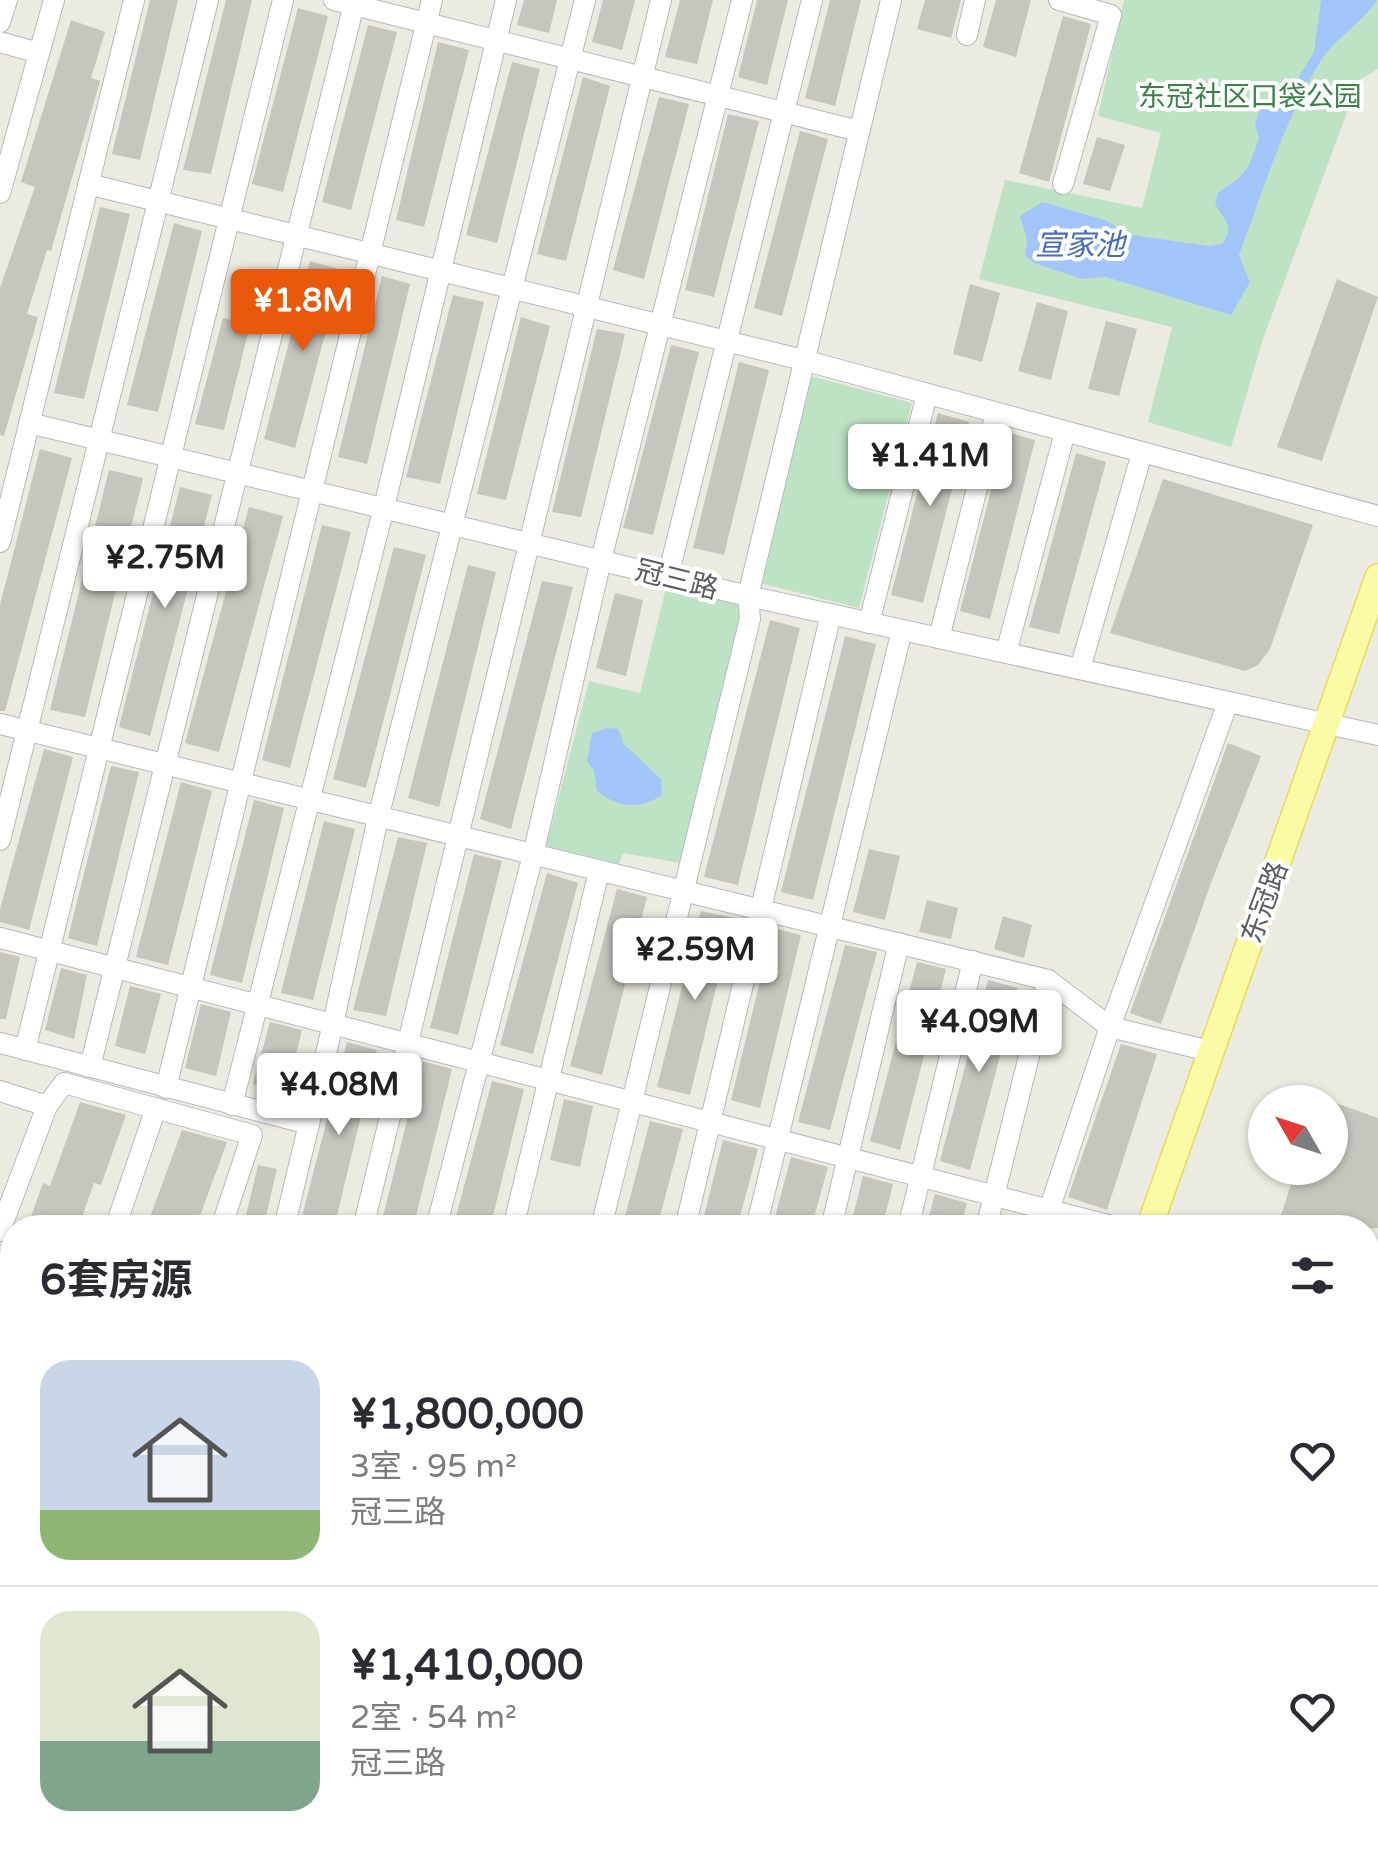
<!DOCTYPE html>
<html lang="zh">
<meta charset="utf-8">
<style>
body{margin:0;font-family:"Varela Round","Noto Sans SC",sans-serif;background:#f7f7f7;color:#2b2b33;height:100vh;display:flex;flex-direction:column;font-size:38px;white-space:nowrap}
*{box-sizing:border-box;margin:0}
p{font-size:32px;color:#7c7c81}
.icon{flex:none;width:55px;height:55px;fill:none;stroke:currentColor;stroke-width:2;stroke-linecap:round;stroke-linejoin:round}
.map{position:relative;flex:1;overflow:hidden}
.drawer{position:absolute;left:0px;top:1215px;width:1380px;height:640px;display:flex;flex-direction:column;background:#fff;border-radius:40px 40px 0 0;box-shadow:0 2px 8px #0004}
.drawer>*{flex:none}
.needle{width:65px;rotate:309deg}
.controls{position:absolute;left:1248px;top:1085px;display:grid;gap:20px}
.controls a{display:grid;place-items:center;width:100px;height:100px;border-radius:50%;background:#fff;box-shadow:0 2px 8px #0004;font-size:50px}
.price{position:absolute;translate:-50% -85px;padding:0 22px;border-radius:10px;background:#fff;color:#222;font-size:32px;line-height:65px;filter:drop-shadow(0 2px 5px #0008)}
.price::after{content:'';position:absolute;left:50%;top:60px;width:30px;height:22px;margin-left:-15px;background:inherit;clip-path:polygon(0 0,100% 0,50% 100%)}
.price.selected{background:#ea580c;color:#fff}
ul{padding:0;list-style:none}
li{display:flex;align-items:center;gap:30px;height:250px;padding:0 40px}
li+li{border-top:2px solid #e1e1e2}
li span{display:grid;place-items:center;flex:none;width:280px;height:200px;border-radius:30px;color:#555}
li>.icon{margin-inline-start:auto}
span .icon{width:120px;height:120px;fill:#fffc;stroke-width:1}
li b{font-size:42px}
h2{display:flex;justify-content:space-between;align-items:center;height:120px;padding:0 40px;font-size:42px}
.map>svg:first-child{display:block}
.industrial{fill:#dddcd5}
.education{fill:#dcdacf}
.green{fill:#bee3c4}
.water{fill:#a2c6fb}
.building{fill:#c6c5be}
.lines{fill:none;stroke-linecap:round;stroke-linejoin:round}
.minor-casing{stroke:#b6b8bd;stroke-width:22}
.major-casing{stroke:#ead95b;stroke-width:28}
.minor{stroke:#fff;stroke-width:20}
.major{stroke:#fbfba6;stroke-width:25}
.labels{text-anchor:middle;stroke-width:8;stroke-linejoin:round;paint-order:stroke}
.park-label{font-size:28px;fill:#388147;stroke:#fff}
.street-label{font-size:28px;fill:#595c61;stroke:#fff}
.water-label{font-size:30px;font-style:italic;fill:#466dbc;stroke:#fff}
</style>
<div class="map">
<svg width="1378" height="1855" viewBox="0 0 1378 1855">
<rect width="100%" height="100%" fill="#ecebe1"/>
<!-- industrial -->
<path class="industrial" d="M1368 1416 1378 1419V1601L1368 1598Z"/>
<!-- education -->
<path class="education" d="M1368 1598 1378 1601V1855H1131V1843L1368 1842Z"/>
<!-- green -->
<g class="green">
<path d="M1124 0H1378V69L1359 80 1263 339 1231 447 1148 422 1172 327 979 279 1005 180 1142 208 1161 133 1098 116Z"/>
<path d="M811 376 912 403 859 608 759 583Z"/>
<path d="M666 588 739 604 741 617 680 863 623 853 619 864 546 846 589 681 640 693Z"/>
</g>
<!-- water -->
<g class="water">
<path d="M1321 0H1377C1362 24 1334 38 1320 62 1284 121 1263 191 1239 255L1250 282 1231 315 1106 277 1082 279 1034 263 1025 255 1027 240 1020 216 1042 202 1105 220 1131 235 1209 246 1222 244C1235 227 1225 220 1215 204L1218 193 1240 177 1249 165 1259 139 1255 123 1262 105 1286 82 1295 83 1314 52Z"/>
<path d="M607 728 618 729 624 744 661 779 662 795C639 810 618 808 597 791L594 771 587 761 592 733Z"/>
</g>
<!-- building -->
<g class="building">
<path d="M150 0H178L140 160 112 154Z"/>
<path d="M226 0H252L211 174 183 170Z"/>
<path d="M524 0H557L549 33 517 25Z"/>
<path d="M603 0H635L622 50 592 42Z"/>
<path d="M680 0H713L697 64 665 57Z"/>
<path d="M757 0H788L767 85 738 77Z"/>
<path d="M830 0H861L835 106 805 98Z"/>
<path d="M925 0H961L951 38 917 29Z"/>
<path d="M996 0H1031L1016 57 983 47Z"/>
<path d="M298 8 328 16 283 192 252 184Z"/>
<path d="M1063 16 1091 24 1049 182 1019 173Z"/>
<path d="M71 20 105 32 91 78 100 81 51 251 47 250 27 314 38 317 4 436 0 435V288L35 187 21 182Z"/>
<path d="M368 25 397 32 351 210 322 202Z"/>
<path d="M438 42 469 50 424 227 396 220Z"/>
<path d="M512 62 540 69 497 243 466 235Z"/>
<path d="M583 77 610 86 566 261 537 254Z"/>
<path d="M659 97 689 104 644 279 613 270Z"/>
<path d="M728 114 759 121 714 297 685 290Z"/>
<path d="M800 131 828 139 782 316 754 308Z"/>
<path d="M1097 137 1125 145 1110 191 1083 184Z"/>
<path d="M100 207 130 214 84 399 54 393Z"/>
<path d="M174 223 202 231 158 412 127 405Z"/>
<path d="M310 261 342 270 295 448 264 439Z"/>
<path d="M382 276 410 284 367 464 338 457Z"/>
<path d="M1337 279 1378 297 1322 461 1277 447Z"/>
<path d="M970 284 1000 293 982 362 953 354Z"/>
<path d="M453 295 484 302 440 484 406 477Z"/>
<path d="M1037 302 1068 311 1051 380 1018 371Z"/>
<path d="M521 317 550 326 506 500 477 494Z"/>
<path d="M223 318 250 325 224 430 195 424Z"/>
<path d="M1106 321 1137 329 1119 396 1088 389Z"/>
<path d="M597 329 625 334 581 517 552 512Z"/>
<path d="M671 345 699 352 653 535 623 528Z"/>
<path d="M739 362 769 370 724 555 693 548Z"/>
<path d="M938 413 969 422 923 603 891 595Z"/>
<path d="M1006 432 1035 440 990 619 960 611Z"/>
<path d="M40 449 72 458 5 711H0V605Z"/>
<path d="M1076 453 1106 462 1059 634 1029 627Z"/>
<path d="M109 470 143 478 85 717 50 710Z"/>
<path d="M1163 479 1313 525 1270 649 1258 665 1245 671 1110 633Z"/>
<path d="M180 487 212 495 150 736 119 727Z"/>
<path d="M249 507 283 516 219 752 185 743Z"/>
<path d="M322 525 351 532 290 768 262 760Z"/>
<path d="M394 547 426 555 366 788 333 779Z"/>
<path d="M468 565 496 572 439 807 408 798Z"/>
<path d="M542 581 573 587 511 829 480 819Z"/>
<path d="M615 593 643 600 626 676 596 668Z"/>
<path d="M770 620 800 628 738 885 704 877Z"/>
<path d="M845 636 876 644 813 900 781 892Z"/>
<path d="M1228 743 1261 756 1211 883 1161 1024 1130 1013Z"/>
<path d="M44 749 73 757 29 930 0 922V909Z"/>
<path d="M111 766 139 772 97 946 68 938Z"/>
<path d="M181 782 212 791 168 965 136 957Z"/>
<path d="M254 800 284 808 242 983 210 975Z"/>
<path d="M324 821 355 829 313 1000 281 993Z"/>
<path d="M398 837 427 843 386 1016 353 1010Z"/>
<path d="M869 849 900 856 885 920 853 912Z"/>
<path d="M474 854 502 861 458 1035 430 1028Z"/>
<path d="M547 873 578 883 533 1054 500 1045Z"/>
<path d="M617 889 647 897 602 1075 570 1066Z"/>
<path d="M927 900 958 908 951 939 919 932Z"/>
<path d="M701 911 733 918 690 1095 657 1087Z"/>
<path d="M1003 916 1032 925 1024 958 994 949Z"/>
<path d="M773 928 801 935 760 1108 731 1100Z"/>
<path d="M845 945 877 952 830 1130 798 1122Z"/>
<path d="M0 952 20 957 6 1019H0Z"/>
<path d="M917 962 946 969 900 1150 870 1141Z"/>
<path d="M61 968 87 975 74 1039 45 1030Z"/>
<path d="M988 980 1018 988 970 1170 940 1161Z"/>
<path d="M130 986 161 994 145 1054 115 1046Z"/>
<path d="M201 1004 231 1012 216 1076 185 1068Z"/>
<path d="M270 1022 302 1030 286 1095 253 1084Z"/>
<path d="M347 1042 377 1050 334 1228H299Z"/>
<path d="M1121 1044 1157 1054 1107 1210 1068 1197Z"/>
<path d="M422 1061 452 1069 413 1228H380Z"/>
<path d="M492 1081 524 1089 490 1228H453Z"/>
<path d="M564 1099 593 1106 580 1167 550 1160Z"/>
<path d="M1330 1101 1378 1118V1228H1277L1296 1168H1330Z"/>
<path d="M80 1102 126 1115 101 1185 94 1183 78 1228H27L43 1183 50 1186Z"/>
<path d="M650 1121 683 1129 657 1228H622Z"/>
<path d="M182 1130 227 1142 200 1216 194 1214 190 1228H146Z"/>
<path d="M723 1140 758 1149 737 1228H701Z"/>
<path d="M791 1157 828 1167 811 1228H772Z"/>
<path d="M258 1165 277 1169 263 1228H243Z"/>
<path d="M863 1176 893 1184 882 1228H850Z"/>
<path d="M935 1194 967 1203 960 1228H926Z"/>
</g>
<g class="lines">
<defs>
<g id="minor">
<path d="M334 0 859 131"/>
<path d="M1059 0 1111 15 1063 184"/>
<path d="M0 22 7 0"/>
<path d="M967 35 975 0"/>
<path d="M0 42 39 53"/>
<path d="M88 184 803 360 1378 516"/>
<path d="M0 193 54 0"/>
<path d="M29 423 748 596 1378 735"/>
<path d="M0 542 134 0"/>
<path d="M668 576 812 0"/>
<path d="M869 623 927 394"/>
<path d="M939 638 996 413"/>
<path d="M1006 653 1065 432"/>
<path d="M1080 669 1142 453"/>
<path d="M0 724 1048 980 1110 1027 1210 1051"/>
<path d="M0 840 208 0"/>
<path d="M0 938 1119 1228"/>
<path d="M0 1043 309 1124"/>
<path d="M25 1050 283 0"/>
<path d="M90 1067 354 4"/>
<path d="M166 1088 432 0"/>
<path d="M0 1091 47 1106 64 1083 252 1135 221 1228"/>
<path d="M232 1105 384 507 506 0"/>
<path d="M115 1228 156 1108"/>
<path d="M284 1228 333 1024 378 818 585 0"/>
<path d="M363 1228 661 0"/>
<path d="M436 1228 533 855 601 560 742 0"/>
<path d="M513 1228 599 871"/>
<path d="M601 1228 750 619 748 596 891 0"/>
<path d="M685 1228 831 614"/>
<path d="M756 1228 902 630"/>
<path d="M831 1228 899 943"/>
<path d="M908 1228 973 961"/>
<path d="M986 1228 1048 980"/>
<path d="M1043 1228 1110 1027 1228 702"/>
<path d="M0 1231 47 1106"/>
<path d="M0 1342 12 1346"/>
<path d="M1368 1393 1378 1396"/>
<path d="M0 1665 12 1667"/>
<path d="M0 1692 12 1695"/>
<path d="M568 1842 611 1855"/>
<path d="M658 1842 701 1855"/>
<path d="M844 1842 899 1855"/>
<path d="M1004 1852V1842"/>
<path d="M47 1855 50 1842"/>
<path d="M73 1855 75 1842"/>
<path d="M524 1855 525 1842"/>
<path d="M759 1855 763 1842"/>
<path d="M972 1855 978 1842"/>
</g>
<g id="major">
<path d="M1149 1228 1378 577"/>
<path d="M1100 1855V1842"/>
</g>
</defs>
<!-- minor casing -->
<use href="#minor" class="minor-casing"/>
<!-- major casing -->
<use href="#major" class="major-casing"/>
<!-- minor -->
<use href="#minor" class="minor"/>
<!-- major -->
<use href="#major" class="major"/>
</g>
<g class="labels">
<!-- park labels -->
<g class="park-label">
<text x="1250" y="106">东冠社区口袋公园</text>
</g>
<!-- street labels -->
<g class="street-label">
<text transform="translate(677 579) rotate(14)" y="10">冠三路</text>
<text transform="translate(1264 902) rotate(-70)" y="10">东冠路</text>
</g>
<!-- water labels -->
<g class="water-label">
<text x="1080" y="255">宣家池</text>
</g>
</g>
</svg>
<div class="controls">
<a><svg class="needle" viewBox="-14 -14 28 28"><path d="M0-13l5 13h-10z" fill="#e53935"/><path d="M0 13l5-13h-10z" fill="#7c7c81"/></svg></a>
</div>
<b class="price selected" style="left:303px;top:354px">¥1.8M</b>
<b class="price" style="left:930px;top:509px">¥1.41M</b>
<b class="price" style="left:165px;top:611px">¥2.75M</b>
<b class="price" style="left:695px;top:1003px">¥2.59M</b>
<b class="price" style="left:979px;top:1075px">¥4.09M</b>
<b class="price" style="left:339px;top:1138px">¥4.08M</b>
<section class="drawer">
<h2>6套房源<svg class="icon" aria-label="filters" viewBox="0 0 24 24"><path d="M4 7h16M4 17h16"/><circle cx="9" cy="7" r="2"/><circle cx="15" cy="17" r="2"/></svg></h2>
<ul>
<li><span style="background:linear-gradient(#c9d6e8 75%,#8fb573 0)"><svg class="icon" aria-label="home" viewBox="0 0 24 24"><path d="M3 11l9-7 9 7M6 9v11h12V9"/></svg></span><div><b>¥1,800,000</b><p>3室 · 95 m²</p><p>冠三路</p></div><svg class="icon" aria-label="heart" viewBox="0 0 24 24"><path d="M12 20l-8-8c-3-5 5-10 8-4 3-6 11-1 8 4z"/></svg></li>
<li><span style="background:linear-gradient(#dfe7d0 65%,#7fa58c 0)"><svg class="icon" aria-label="home" viewBox="0 0 24 24"><path d="M3 11l9-7 9 7M6 9v11h12V9"/></svg></span><div><b>¥1,410,000</b><p>2室 · 54 m²</p><p>冠三路</p></div><svg class="icon" aria-label="heart" viewBox="0 0 24 24"><path d="M12 20l-8-8c-3-5 5-10 8-4 3-6 11-1 8 4z"/></svg></li>
</ul>
</section>
</div>
